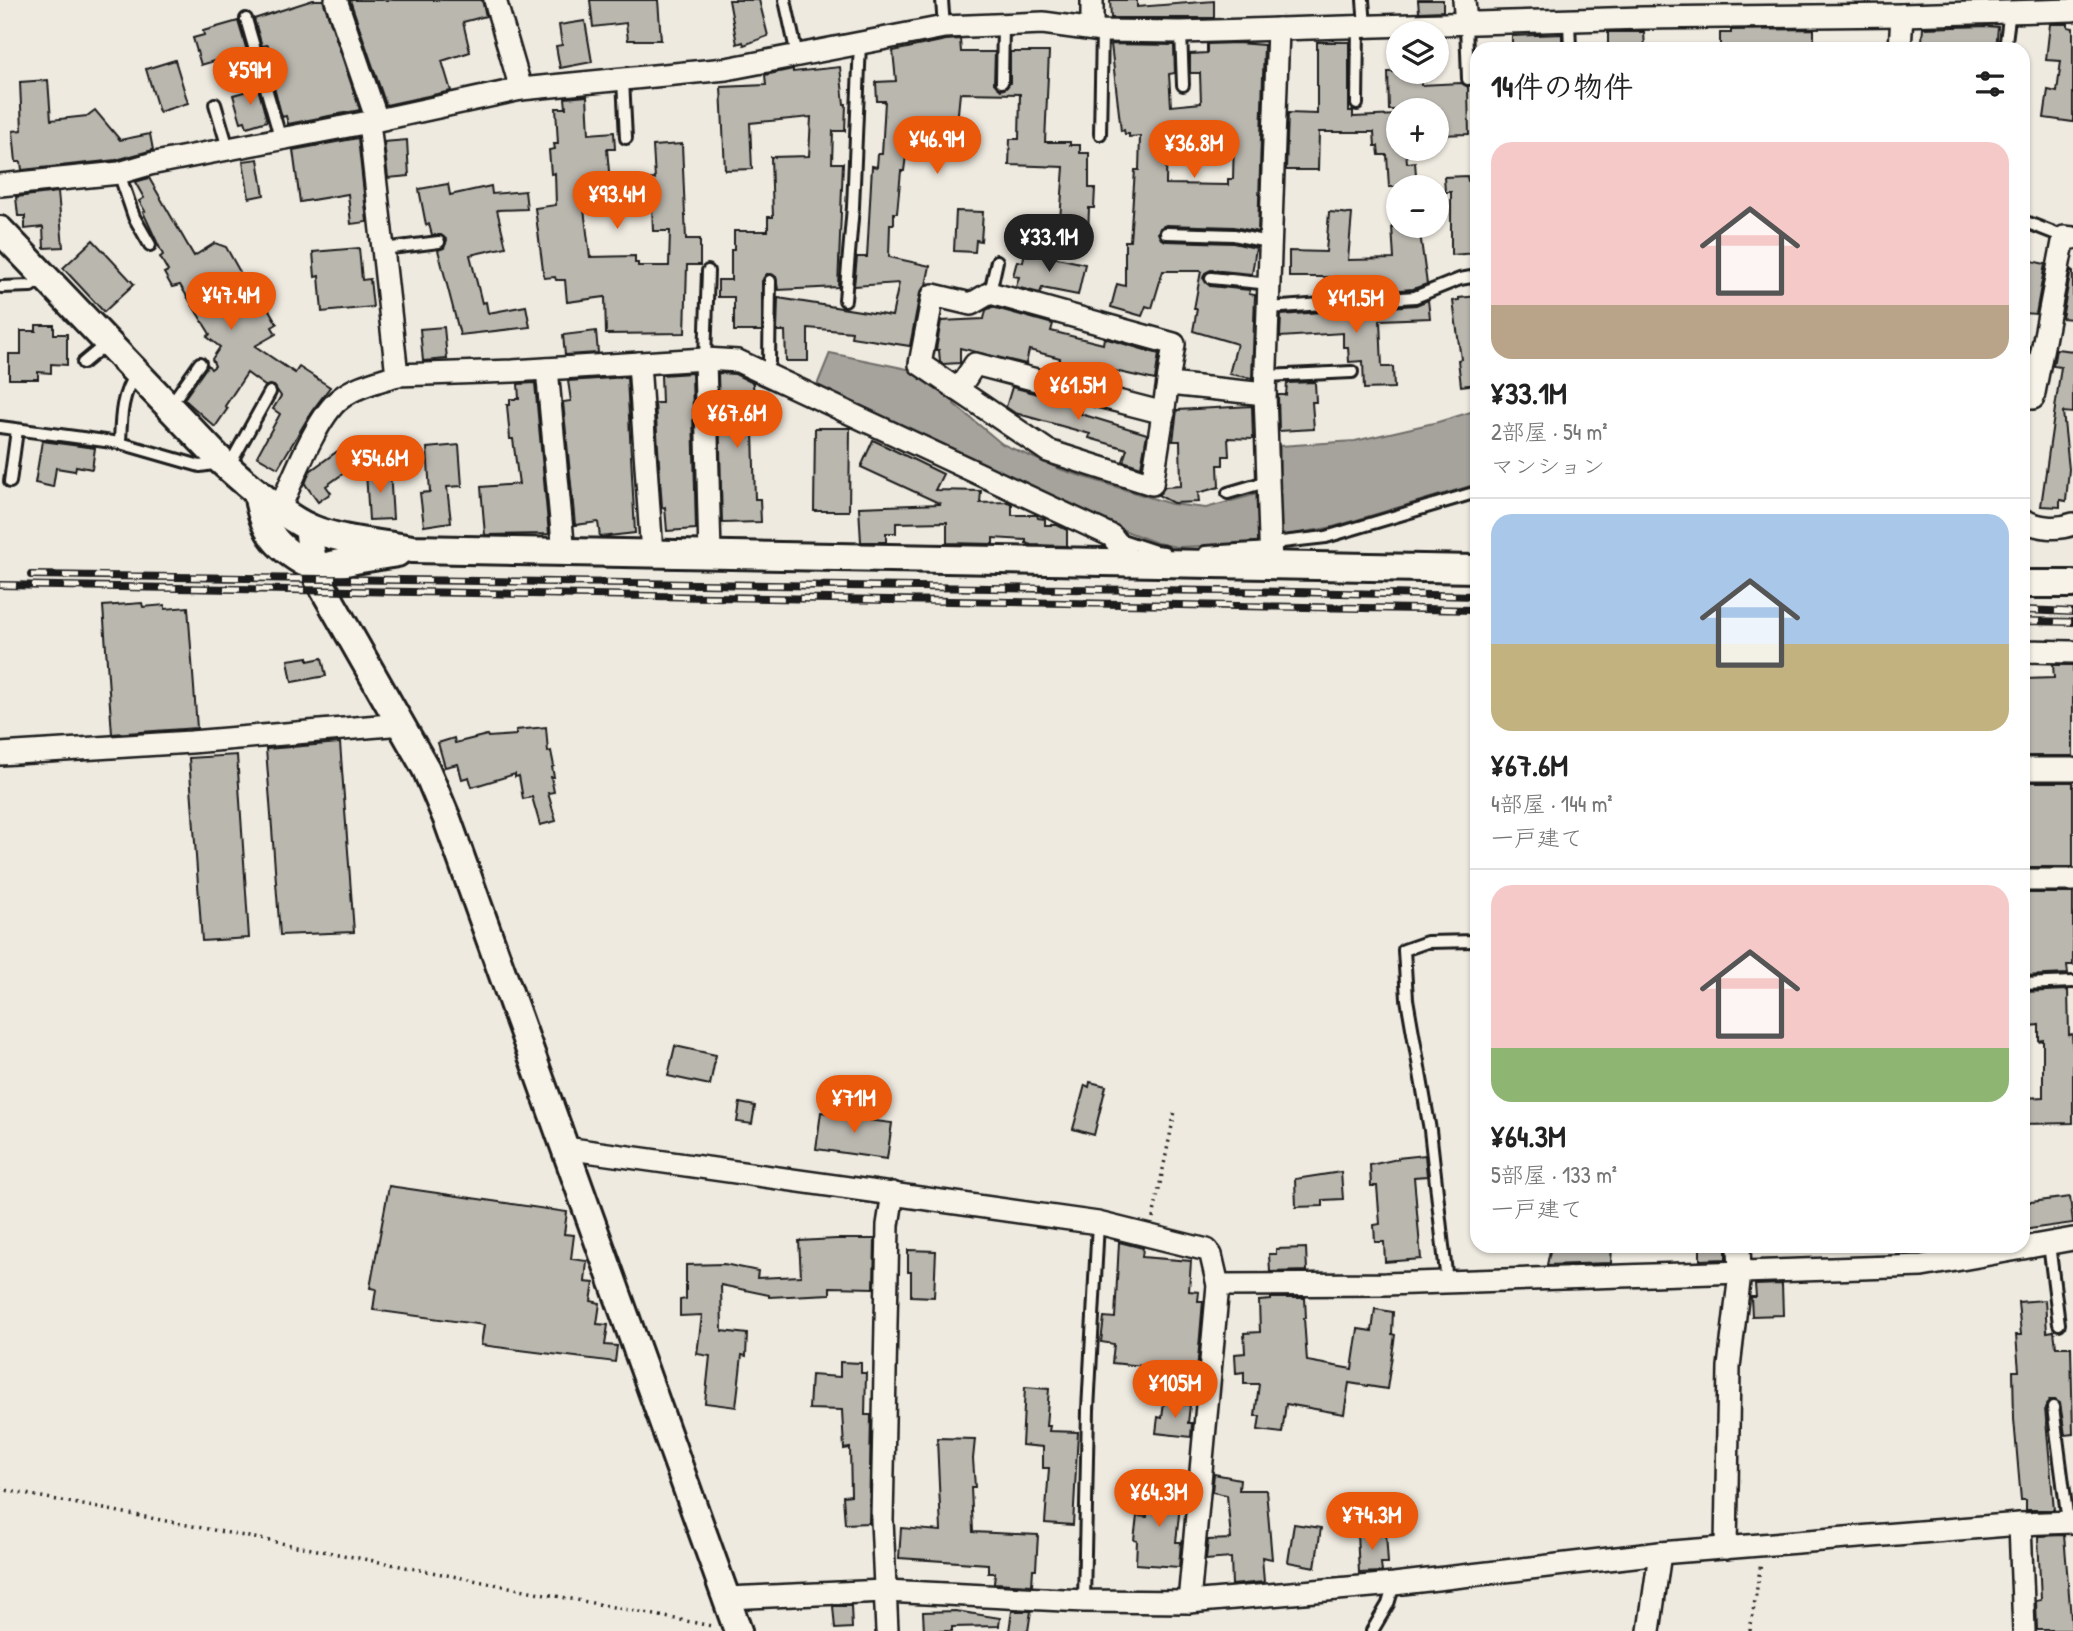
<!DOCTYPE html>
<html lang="ja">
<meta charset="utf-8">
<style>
body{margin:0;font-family:"Patrick Hand","Klee One",sans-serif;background:#f6f6f6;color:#222;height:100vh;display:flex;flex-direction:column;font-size:26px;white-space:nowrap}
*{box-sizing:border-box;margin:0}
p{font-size:23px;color:#767676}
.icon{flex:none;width:38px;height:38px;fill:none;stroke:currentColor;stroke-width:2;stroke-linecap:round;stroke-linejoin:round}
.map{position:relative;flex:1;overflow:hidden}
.drawer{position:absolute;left:1470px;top:42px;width:560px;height:1211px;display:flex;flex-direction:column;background:#fff;border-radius:21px;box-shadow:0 2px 5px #0004}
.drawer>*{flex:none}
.tools{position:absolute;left:1386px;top:21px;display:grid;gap:14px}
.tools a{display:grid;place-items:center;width:63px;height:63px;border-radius:50%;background:#fff;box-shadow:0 2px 5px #0004;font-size:35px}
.price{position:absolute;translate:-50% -60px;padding:0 16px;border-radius:24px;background:#ea580c;color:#fff;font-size:23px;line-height:46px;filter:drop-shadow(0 2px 4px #0008)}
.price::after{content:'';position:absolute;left:50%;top:42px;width:21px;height:16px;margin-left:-10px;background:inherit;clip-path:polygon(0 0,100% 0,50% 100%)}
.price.current{background:#222;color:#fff}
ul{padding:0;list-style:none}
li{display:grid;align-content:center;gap:14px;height:371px;padding:0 21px}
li+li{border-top:2px solid #e0e0e0}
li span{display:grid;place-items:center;height:217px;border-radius:21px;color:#555}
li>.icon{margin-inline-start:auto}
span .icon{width:126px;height:126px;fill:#fffc;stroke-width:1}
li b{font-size:30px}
h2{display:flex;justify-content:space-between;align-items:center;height:84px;padding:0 21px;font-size:30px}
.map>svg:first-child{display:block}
.water{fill:#a6a39d;stroke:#6f6d69;stroke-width:2}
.building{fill:#bab7af;stroke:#1c1c1c;stroke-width:2;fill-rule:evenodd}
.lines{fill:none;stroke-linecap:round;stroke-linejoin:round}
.service-casing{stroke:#1c1c1c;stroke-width:16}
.minor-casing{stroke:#1c1c1c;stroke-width:26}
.tertiary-casing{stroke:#1c1c1c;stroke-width:32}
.path{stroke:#1c1c1c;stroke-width:3.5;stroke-dasharray:2 5;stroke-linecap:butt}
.service{stroke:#f7f3e8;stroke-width:10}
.minor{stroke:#f7f3e8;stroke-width:21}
.tertiary{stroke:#f7f3e8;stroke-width:26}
.rail-casing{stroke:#1c1c1c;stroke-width:8}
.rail{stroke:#f7f3e8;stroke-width:5;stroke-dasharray:16;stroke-linecap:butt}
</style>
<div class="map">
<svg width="2073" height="1631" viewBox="0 0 2073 1631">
<rect width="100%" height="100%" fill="#eeeae0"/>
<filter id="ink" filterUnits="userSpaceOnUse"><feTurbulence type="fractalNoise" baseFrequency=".0143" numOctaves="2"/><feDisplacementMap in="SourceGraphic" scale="14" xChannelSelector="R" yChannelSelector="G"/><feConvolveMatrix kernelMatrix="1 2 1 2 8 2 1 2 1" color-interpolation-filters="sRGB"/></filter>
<g filter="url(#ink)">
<!-- water -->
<path class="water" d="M830 353 917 371 955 399 954 404 1002 444 1062 470 1171 504 1206 508 1279 488 1280 446 1355 441 1438 422 1477 410V484L1333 527 1282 536 1256 544 1177 547 1157 543 1074 511 815 390Z"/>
<!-- building -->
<g class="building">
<path d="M313 0H323L360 110 288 124 286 116 282 117 273 84 279 82 268 45 262 46 254 19Z"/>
<path d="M350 0H482L486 16 463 22 470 52 442 61 451 91 386 105Z"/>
<path d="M590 0H658L661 40H628L626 23 593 27Z"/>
<path d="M729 0H759L768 36 744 45 743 42 737 44Z"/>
<path d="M1110 0H1137V7L1214 1V18H1111Z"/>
<path d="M1418 0H1443V11L1419 12Z"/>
<path d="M238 21 247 51 201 65 193 38 204 35 203 31Z"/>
<path d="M585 21 592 62 560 68 556 46 562 45 559 25Z"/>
<path d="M2050 24H2068V27L2073 28V122L2044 118 2048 90 2057 92 2061 61 2046 60Z"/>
<path d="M1987 26 1998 27 1996 49H1965V44L1922 41 1923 28Z"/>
<path d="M1814 29V49H1720V33H1731V30Z"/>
<path d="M1608 32H1644L1645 49H1608Z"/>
<path d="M1562 34V49H1512V36Z"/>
<path d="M960 39 961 52H995L994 83 1001 90 1006 88 1010 83V52H1049L1045 142H1070V145H1080V153H1089V188H1095L1094 208H1089L1088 234 1059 233 1064 167 1009 165 1010 139H1019L1020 94 960 93 954 153 907 148 904 171H901L897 213H894V224H890L889 257 930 266 926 285 920 293 910 346 851 337 852 332 808 328V361H786L785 331H777L778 298 892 316 899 283 854 286 857 257H867L872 166 877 167 878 154H882L885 101H877L876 82 896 81 893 51 946 40Z"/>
<path d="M1317 42H1349V111H1353V117L1398 115V149H1406L1407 163 1415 162 1417 187H1389L1387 155H1379L1378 146H1375L1374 132H1319L1318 170H1286L1288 113 1317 114Z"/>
<path d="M1237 43 1264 45 1258 232 1234 227 1166 225 1160 228 1158 233 1161 239 1166 241 1233 243 1256 248 1252 274 1211 270 1205 273 1203 278 1210 286 1250 290 1249 294 1255 295 1252 378 1229 374 1237 344 1193 331 1197 309H1194L1201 271H1163L1152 308 1146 306 1142 316 1111 307 1117 284 1125 286V241H1130L1135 170H1139L1140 136 1129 137V134H1125L1124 130 1121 131 1111 44 1174 45 1175 73 1169 74 1171 106 1201 103 1200 73H1190V54L1207 53V44ZM1202 131V135L1234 136 1233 179H1228V185L1166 184 1167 133Z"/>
<path d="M175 60 188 103 159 112 146 69Z"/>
<path d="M840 67 844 104H846L845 131H833L832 163H843L838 287 778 290 776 277 767 274 762 281V331H734V297H718V280H731V250H734V231H768V217H773L771 157 809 156 811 117 750 123 752 169 725 170 721 87 766 85 765 75 793 69V72Z"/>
<path d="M1388 72H1421V85L1461 83 1468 87 1469 134 1437 135V110H1389Z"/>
<path d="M48 80 51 120 87 116 95 110 120 140 150 134 153 150 116 160 22 170 21 162H16L13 131 22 130 20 82Z"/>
<path d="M258 88 267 121 247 127 245 121 241 122 233 95Z"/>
<path d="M587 96 589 134 614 132 615 149H607L610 182 655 179 653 146 682 144 686 239H700V265H687L685 333 606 334 605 297 567 302 565 280H556L555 277 544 278 535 208 556 205 555 173 551 174 549 150 555 149 554 144H558L556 108H566L565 98ZM652 206 653 231H670L669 266H638V263H635V256L590 257 584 209Z"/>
<path d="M358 138 367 222 351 224 348 194 300 202 293 150Z"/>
<path d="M407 140 409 176 388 178 384 142Z"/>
<path d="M258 159 264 195 249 198 243 161Z"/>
<path d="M1467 176 1468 181 1476 180 1477 203H1473L1477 253 1451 255V192H1445L1444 177Z"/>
<path d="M149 178 194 256 215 243 226 247 245 281 251 278 277 324 272 327 276 334 255 346 295 373 299 367 330 387 312 411 278 468 257 456 280 414 273 409 281 396 274 386H265L247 373 225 406 228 408 215 427 184 399 208 365 211 369 215 366 212 359 220 347 207 337 210 334 180 285 172 287 164 273 168 271 160 257 163 255 143 212 145 211 139 201 144 198 135 182Z"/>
<path d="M448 184 450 195 491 186 492 194 525 191 527 209 497 210 506 247 470 255 482 303 486 302 488 313 526 306 530 327 460 335 438 250 444 248 447 240 441 235H432L429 224 426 225 419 189Z"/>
<path d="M58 192 63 247 44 248 43 227 25 229V216H18L16 197Z"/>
<path d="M956 211 983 212 981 241 976 240 975 252 954 251Z"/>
<path d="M1329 212 1352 214 1348 260 1394 259 1392 226H1419L1427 284 1413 289 1328 296 1329 277H1289V251L1326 252Z"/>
<path d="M93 240 134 284 104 312 63 268Z"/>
<path d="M359 248 362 280 370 279 373 307 322 312 319 276 315 277 313 252Z"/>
<path d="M1025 251 1085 264 1078 295 1042 288 1040 293 1016 287 1019 277 1013 276 1017 261 1023 262Z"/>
<path d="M2023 259 2045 264 2036 314 2023 313Z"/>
<path d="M2071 270 2073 271V319L2062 318Z"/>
<path d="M1477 296V384L1461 386 1458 360 1461 359 1453 301 1459 300V298Z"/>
<path d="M1428 300 1430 318 1380 320 1382 367H1393L1394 388 1364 389 1363 361 1349 362 1348 347H1343V333L1280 337 1281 315 1416 305Z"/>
<path d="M992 307 1053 324 1051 331 1103 344 1104 338 1159 354 1155 380 1101 368 1099 373 1059 362 1060 358 1029 350 1026 364 960 348V363L943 364 940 362 939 350H936L941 321 984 319 986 310Z"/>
<path d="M36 325H54V334H67V365L51 364V373L38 372V379H9V354H21V331H36Z"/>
<path d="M444 327 447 359 423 361 420 329Z"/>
<path d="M596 331 598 353 565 355 563 335Z"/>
<path d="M2056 349 2073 351V413L2063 412 2069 469 2066 501 2060 500V507L2041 506 2061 367 2053 366Z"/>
<path d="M692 373 696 529 667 531 665 507 662 508 655 403H662L661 375Z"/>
<path d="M718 373 735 374 753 383 754 399H752L755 499H760L761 522 722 523Z"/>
<path d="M627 377 635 533 600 537 598 522 575 525 563 402 571 401 568 381Z"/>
<path d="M1315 382 1316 402H1312L1314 429 1279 431 1278 395H1286L1287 383Z"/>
<path d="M535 383 549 534 485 535 481 487 519 484 513 439H510L507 405H510V399H519L518 384Z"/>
<path d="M1012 387 1083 406 1081 414 1147 434 1141 467 1123 461 1127 449 1089 438 1090 434 1015 413 1006 407Z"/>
<path d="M1252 406 1253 439 1228 438 1229 456H1223V465H1218L1219 487 1198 493 1199 502 1173 503 1158 495 1165 487 1181 486 1180 441H1173L1177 410Z"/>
<path d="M815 428H850L849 511H814Z"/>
<path d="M873 440 943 474 935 490 981 491 980 503 1008 502 1012 504V515H1037L1038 518 1045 519V525H1057L1067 530V546L1031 545 1026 543V540L993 538V544L947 543V522L896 523V533H886V542H861L859 507 941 504 861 467Z"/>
<path d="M42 441 95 448 92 469 76 466 75 471 56 468 53 487 35 483Z"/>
<path d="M459 445 462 486 447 487 451 522 424 526 420 493 430 492 427 448Z"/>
<path d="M342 448 355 465 326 486 331 493 318 502 305 484 310 471Z"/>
<path d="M390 470 393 519 369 520 366 472Z"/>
<path d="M142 603 143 607 165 605V609L188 607 197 728 112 734 103 606Z"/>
<path d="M308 657V661L322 658 326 676 292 682 288 660Z"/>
<path d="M2053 665H2073V756H2023V679L2054 678Z"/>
<path d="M546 727 548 752 551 751 554 766 552 767 554 777H551L554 792 548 793 556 821 540 825 532 797 523 799 519 776 515 777V774L472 787 469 777 462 779 458 764 445 767 438 743 454 738 455 743 487 735 488 737 516 735V730Z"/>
<path d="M340 743 354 932 280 935 266 749Z"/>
<path d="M237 755 249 938 202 941 189 758Z"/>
<rect x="2023" y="782" width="50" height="85"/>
<path d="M2023 893H2073V965H2067L2068 974 2023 976Z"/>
<path d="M2068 990 2069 1035 2072 1034 2073 1051V1123L2023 1124V1098L2043 1097V1040L2039 1041V1025L2023 1027V992Z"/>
<path d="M675 1046 716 1055 710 1085 668 1076Z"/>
<path d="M1090 1082 1106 1086 1094 1135 1073 1129 1085 1085 1089 1087Z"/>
<path d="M740 1103 755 1106 752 1124 737 1122Z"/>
<path d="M821 1112 844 1115 845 1112 868 1115 867 1120 892 1123 887 1159 816 1149Z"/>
<path d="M1425 1155 1427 1176 1414 1177 1421 1259 1385 1262 1384 1242H1375L1374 1225 1380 1224 1377 1186H1371L1370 1165 1398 1159V1158Z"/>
<path d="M1341 1172 1343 1199 1323 1200V1206L1296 1207 1295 1179Z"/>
<path d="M389 1186 567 1212 564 1234 574 1235 571 1259 587 1261 585 1282 594 1283 591 1301 600 1303 597 1324 608 1325 605 1345 617 1346 615 1362 481 1345 484 1325 373 1310 376 1289 370 1288Z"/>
<path d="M2070 1197 2073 1223 2023 1230V1203Z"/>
<path d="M836 1239H875L874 1288 830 1287V1294L769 1297V1295L721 1285 722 1331 747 1334 746 1356 742 1355 736 1407 705 1403 710 1356 697 1354 702 1315 680 1316V1300L686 1299V1265L724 1264 758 1271 757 1278 801 1276 799 1241Z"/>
<path d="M1119 1242 1143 1248 1142 1257 1191 1261 1189 1291 1199 1292 1198 1301H1203L1197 1371 1112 1363 1114 1344 1101 1342 1104 1317 1115 1318Z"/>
<path d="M1551 1246H1612L1611 1263 1547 1265Z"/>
<path d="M1700 1246H1726V1259L1700 1260Z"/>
<path d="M1306 1248 1307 1271 1270 1272 1269 1254H1276V1249Z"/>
<path d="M908 1250 936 1251 934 1297 911 1296V1272H908Z"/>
<path d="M1782 1284 1783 1315 1752 1316 1751 1297H1756L1755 1285Z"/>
<path d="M1271 1298H1305L1306 1318H1304L1307 1361 1352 1369 1358 1329 1372 1331 1375 1309 1393 1312 1392 1334 1395 1335 1387 1389 1349 1383 1344 1414 1286 1404 1282 1433 1258 1430 1260 1416H1255L1259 1384H1244V1372L1236 1373 1235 1354 1245 1353 1244 1333 1260 1332 1259 1301 1271 1300Z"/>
<path d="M2045 1300 2047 1332 2054 1331 2056 1347H2071L2073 1434 2065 1435 2060 1403 2055 1400H2049L2045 1408 2054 1510H2026V1500H2021L2014 1419 2013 1371H2019L2016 1335H2021L2018 1302Z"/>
<path d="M840 1362 861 1363V1373H866L865 1415H871L869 1523 845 1524 843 1496 851 1495 850 1448 844 1449 842 1410 809 1409 811 1375 840 1377Z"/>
<path d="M1025 1387 1049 1389 1046 1426H1050L1049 1431 1078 1432 1073 1525 1045 1523 1049 1468H1043V1447L1022 1445Z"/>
<path d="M1164 1402 1190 1405 1188 1423H1192L1191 1437 1156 1433 1158 1417 1162 1418Z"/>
<path d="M937 1438 975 1439 973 1459 975 1487H971L973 1532 1038 1535 1036 1569H1033L1032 1585 994 1583 995 1573H988V1564L899 1558 901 1528 941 1531Z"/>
<path d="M1214 1474 1240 1479 1239 1490H1266L1272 1559 1262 1557 1264 1582 1232 1585 1231 1558 1206 1560 1208 1540 1231 1539 1227 1495 1212 1492Z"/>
<path d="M1154 1483 1174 1485 1173 1495 1181 1496 1176 1542H1181L1179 1567 1136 1564 1137 1541 1134 1540 1137 1516 1147 1517 1149 1495H1153Z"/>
<path d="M1294 1524 1321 1528 1315 1567 1288 1562Z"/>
<path d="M1386 1532 1388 1563H1381L1382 1572 1359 1573 1357 1533Z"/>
<path d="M2064 1535 2072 1630H2037L2036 1601 2041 1600 2038 1536Z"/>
<path d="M833 1606H851L852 1628 835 1629Z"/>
<path d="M956 1611 1000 1618 999 1626 952 1627V1631H924L923 1612Z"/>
<path d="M1012 1611H1031L1028 1631H1009Z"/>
</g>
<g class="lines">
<defs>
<g id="service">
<path d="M785 0 797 55"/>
<path d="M942 0 944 27"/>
<path d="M1363 0 1365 26"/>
<path d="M246 19 281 140"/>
<path d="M1569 21 1570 49"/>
<path d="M1466 24 1468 79"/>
<path d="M1181 32 1183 85"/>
<path d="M2005 49 2010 10"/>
<path d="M623 80 626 138"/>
<path d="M1002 82 1003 26"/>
<path d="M215 104 228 148"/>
<path d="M1357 104 1358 27"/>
<path d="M1100 134 1102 31"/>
<path d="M119 173 134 217 150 245"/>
<path d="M2023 221 2064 237"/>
<path d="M1166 233 1234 235 1272 243"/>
<path d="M383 249 439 242"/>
<path d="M1211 278 1270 284"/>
<path d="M1 287 31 286 44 276"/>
<path d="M990 293 997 261"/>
<path d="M845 300 853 207 860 43"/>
<path d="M1269 308 1415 297 1460 279 1477 276"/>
<path d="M705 359 708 271"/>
<path d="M83 363 107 343"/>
<path d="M763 374 769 362 770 281"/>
<path d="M1266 376 1352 372"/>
<path d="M169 407 200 363"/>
<path d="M0 427 120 443 200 466 220 463"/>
<path d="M120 443C121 417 121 395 136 373"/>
<path d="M229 466 270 392"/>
<path d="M10 482 17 430"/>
<path d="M1228 493 1269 481"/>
<path d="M1116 538 1155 551 1164 552"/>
<path d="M1205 552 1271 548 1282 542 1326 537 1477 492"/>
<path d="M2023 984 2073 982"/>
<path d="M2049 1244 2059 1324"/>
<path d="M1447 1282 1430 1130 1407 999 1404 950 1427 942 1477 941"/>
<path d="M2053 1407 2068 1522"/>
<path d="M1084 1601 1088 1410 1098 1223"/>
<path d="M1372 1631 1388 1604 1394 1584"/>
</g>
<g id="minor">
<path d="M336 0 377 120"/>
<path d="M495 0 521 89"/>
<path d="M1464 0 1466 24"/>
<path d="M1092 29V0"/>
<path d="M1900 49 1902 15"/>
<path d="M0 185 119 173 150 164 369 122 521 89 726 69 944 27 1043 23 1102 31 1181 32 1642 18 1902 15 2073 10"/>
<path d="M990 293 1174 344 1152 484 1048 451 920 364 933 295 971 304Z"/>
<path d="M705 359 710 555"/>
<path d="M639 363 652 554"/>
<path d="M547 369 564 553"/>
<path d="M397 375 513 371 705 359 738 361 1112 536 1126 555 1127 565"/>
<path d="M1169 384 1265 394"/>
<path d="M958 390 975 364 1164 413"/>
<path d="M2033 398 2064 237 2073 238"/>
<path d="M280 508C292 481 318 414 341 398 356 386 379 381 397 375L369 122"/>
<path d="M2023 520C2038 528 2057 530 2073 524"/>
<path d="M1271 566 1265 394 1278 29"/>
<path d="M2023 651 2073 652"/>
<path d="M0 754 191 742 402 724"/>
<path d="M2023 769H2073"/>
<path d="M2023 880H2073"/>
<path d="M565 1148 1098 1223 1207 1250 1211 1255 1218 1285 1189 1602"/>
<path d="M1218 1285 1385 1284 1922 1266 2073 1239"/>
<path d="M2020 1524 2024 1631"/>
<path d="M1726 1548 1729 1367 1740 1273 1739 1246"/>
<path d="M727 1598 885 1591 1084 1601 1189 1602 1394 1584 1660 1553 2020 1524 2073 1522"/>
<path d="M887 1631 882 1520 888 1225 893 1193"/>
<path d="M1649 1631 1660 1553"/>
</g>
<g id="tertiary">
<path d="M0 230 222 462C245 483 283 516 310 528 341 541 379 543 412 549L1477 569"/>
<path d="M257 492C263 535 279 550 316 569 342 561 369 558 397 553"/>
<path d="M308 527 311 551 318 579 426 769 447 819 738 1631"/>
<path d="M2023 584H2073"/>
</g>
</defs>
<!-- service casing -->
<use href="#service" class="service-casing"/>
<!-- minor casing -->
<use href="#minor" class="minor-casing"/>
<!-- tertiary casing -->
<use href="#tertiary" class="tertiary-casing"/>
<!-- path -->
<g class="path">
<path d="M1153 1218 1175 1111"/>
<path d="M0 1489 712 1626"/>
<path d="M1750 1631 1761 1563"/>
</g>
<!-- service -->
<use href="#service" class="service"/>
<!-- minor -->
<use href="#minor" class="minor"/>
<!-- tertiary -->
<use href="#tertiary" class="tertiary"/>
<defs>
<g id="rail">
<path d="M31 575 1294 592 1477 596"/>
<path d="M0 585 1477 610"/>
<path d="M2023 610 2073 612"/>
<path d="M2023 621 2073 622"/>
</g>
</defs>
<!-- rail casing -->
<use href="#rail" class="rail-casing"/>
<!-- rail -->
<use href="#rail" class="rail"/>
</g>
</g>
</svg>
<div class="tools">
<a><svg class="icon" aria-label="layers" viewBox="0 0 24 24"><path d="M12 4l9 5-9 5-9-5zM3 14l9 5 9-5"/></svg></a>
<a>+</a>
<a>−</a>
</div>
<b class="price" style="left:250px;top:107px">¥59M</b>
<b class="price" style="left:937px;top:176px">¥46.9M</b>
<b class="price" style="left:1194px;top:180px">¥36.8M</b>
<b class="price" style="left:617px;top:231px">¥93.4M</b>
<b class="price current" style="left:1049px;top:274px">¥33.1M</b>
<b class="price" style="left:231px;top:332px">¥47.4M</b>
<b class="price" style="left:1356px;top:335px">¥41.5M</b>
<b class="price" style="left:1078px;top:422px">¥61.5M</b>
<b class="price" style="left:737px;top:450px">¥67.6M</b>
<b class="price" style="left:380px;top:495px">¥54.6M</b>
<b class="price" style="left:854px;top:1135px">¥71M</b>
<b class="price" style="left:1175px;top:1420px">¥105M</b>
<b class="price" style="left:1159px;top:1529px">¥64.3M</b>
<b class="price" style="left:1372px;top:1552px">¥74.3M</b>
<section class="drawer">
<h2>14件の物件<svg class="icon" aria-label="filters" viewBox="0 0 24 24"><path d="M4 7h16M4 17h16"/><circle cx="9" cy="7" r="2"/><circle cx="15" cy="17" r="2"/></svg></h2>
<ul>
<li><span style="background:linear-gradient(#f6c9c9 75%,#b9a48a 0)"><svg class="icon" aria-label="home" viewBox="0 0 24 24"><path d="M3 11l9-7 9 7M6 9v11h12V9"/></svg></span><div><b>¥33.1M</b><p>2部屋 · 54 m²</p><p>マンション</p></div></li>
<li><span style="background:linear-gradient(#a9c7e8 60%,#c2b280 0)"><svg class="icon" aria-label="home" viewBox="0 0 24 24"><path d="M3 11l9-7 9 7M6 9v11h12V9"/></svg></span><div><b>¥67.6M</b><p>4部屋 · 144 m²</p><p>一戸建て</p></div></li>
<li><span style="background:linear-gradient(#f6c9c9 75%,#8fb573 0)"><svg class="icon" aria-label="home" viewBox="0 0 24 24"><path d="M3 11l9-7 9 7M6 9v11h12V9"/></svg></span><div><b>¥64.3M</b><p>5部屋 · 133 m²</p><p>一戸建て</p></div></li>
</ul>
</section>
</div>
